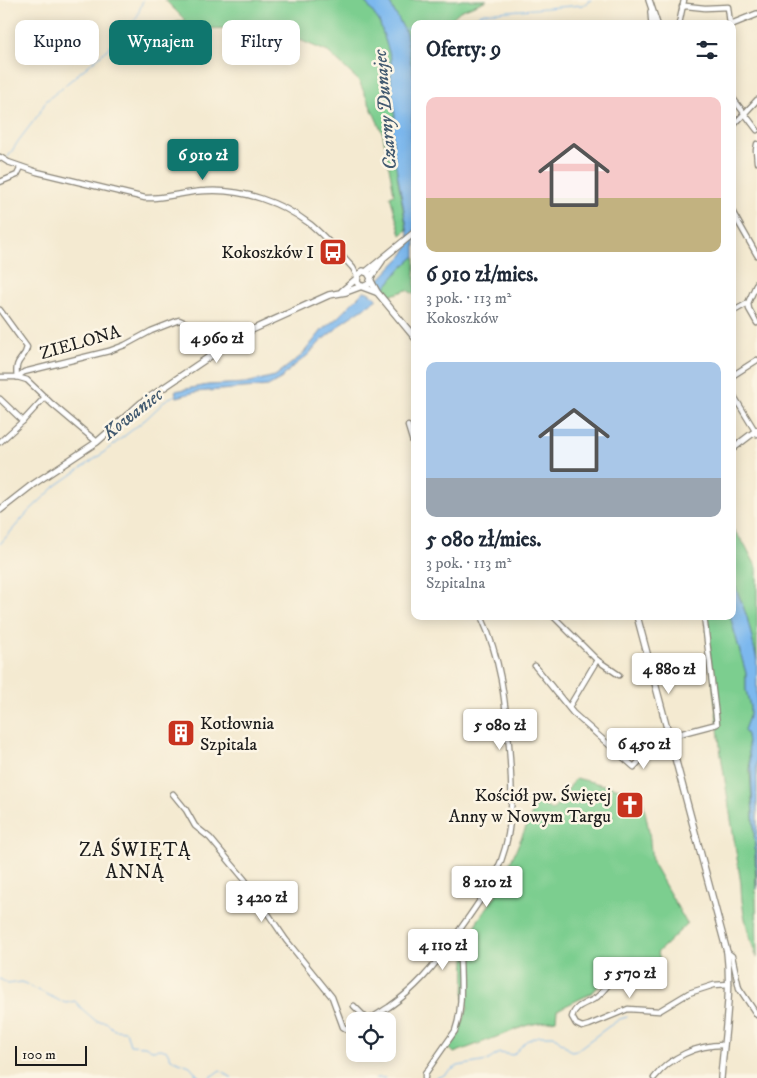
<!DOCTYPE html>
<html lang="pl">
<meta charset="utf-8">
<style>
body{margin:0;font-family:"IM FELL DW Pica",serif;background:#f6f6f7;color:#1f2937;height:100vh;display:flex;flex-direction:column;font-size:19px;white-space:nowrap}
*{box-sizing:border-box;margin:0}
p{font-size:16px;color:#747a83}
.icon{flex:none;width:28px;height:28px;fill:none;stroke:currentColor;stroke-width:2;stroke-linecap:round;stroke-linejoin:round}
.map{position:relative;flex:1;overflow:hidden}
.side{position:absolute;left:411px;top:20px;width:325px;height:600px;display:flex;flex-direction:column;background:#fff;border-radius:10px;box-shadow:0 2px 12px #0003}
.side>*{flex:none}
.banner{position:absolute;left:15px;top:20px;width:321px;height:45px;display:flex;gap:10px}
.tools{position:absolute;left:346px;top:1012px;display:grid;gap:10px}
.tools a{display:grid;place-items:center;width:50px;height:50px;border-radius:10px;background:#fff;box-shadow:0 2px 12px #0003;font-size:25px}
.scale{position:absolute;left:15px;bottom:12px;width:72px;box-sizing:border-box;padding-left:5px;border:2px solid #1c1c1c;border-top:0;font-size:14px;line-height:18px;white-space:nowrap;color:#1c1c1c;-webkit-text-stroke:4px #fcf5e5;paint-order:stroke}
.price{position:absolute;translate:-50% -42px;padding:0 11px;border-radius:5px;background:#fff;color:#222;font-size:16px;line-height:32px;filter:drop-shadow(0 1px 2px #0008)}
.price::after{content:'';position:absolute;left:50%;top:30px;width:15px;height:11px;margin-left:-8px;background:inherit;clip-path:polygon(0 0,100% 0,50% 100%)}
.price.selected{background:#0f766e;color:#fff}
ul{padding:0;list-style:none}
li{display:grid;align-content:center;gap:10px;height:265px;padding:0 15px}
li span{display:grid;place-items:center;height:155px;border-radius:10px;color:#555}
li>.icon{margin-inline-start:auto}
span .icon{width:90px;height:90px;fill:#fffc;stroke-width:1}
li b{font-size:21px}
h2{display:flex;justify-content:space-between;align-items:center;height:60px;padding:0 15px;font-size:21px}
.tag{padding:0 18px;border-radius:10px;background:#fff;box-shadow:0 2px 12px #0003;font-size:18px;line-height:45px}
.tag.selected{background:#0f766e;color:#fff}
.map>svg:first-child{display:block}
.green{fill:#7cce8f;stroke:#4c7556}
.water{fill:#7cb8ee;stroke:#4c6a85}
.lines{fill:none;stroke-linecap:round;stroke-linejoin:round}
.stream{stroke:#7cb8ee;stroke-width:1}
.minor-casing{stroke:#888376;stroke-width:7}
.tertiary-casing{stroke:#888376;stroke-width:8}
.minor{stroke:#fff;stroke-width:4.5}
.tertiary{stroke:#fff;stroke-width:5.5}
.labels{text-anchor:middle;stroke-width:5;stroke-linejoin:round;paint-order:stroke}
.poi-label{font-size:18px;fill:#1c1c1c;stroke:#fcf5e5;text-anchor:end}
.street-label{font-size:18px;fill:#1c1c1c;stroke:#fcf5e5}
.water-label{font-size:19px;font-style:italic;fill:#425a70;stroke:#fcf5e5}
.neighbourhood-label{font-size:19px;letter-spacing:1px;fill:#1c1c1c;stroke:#fcf5e5}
</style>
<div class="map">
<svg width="757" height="1078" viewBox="0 0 757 1078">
<rect width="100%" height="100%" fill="#fcf5e5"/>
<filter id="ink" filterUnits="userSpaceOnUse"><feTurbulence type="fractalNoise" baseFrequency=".02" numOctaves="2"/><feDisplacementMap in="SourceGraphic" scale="10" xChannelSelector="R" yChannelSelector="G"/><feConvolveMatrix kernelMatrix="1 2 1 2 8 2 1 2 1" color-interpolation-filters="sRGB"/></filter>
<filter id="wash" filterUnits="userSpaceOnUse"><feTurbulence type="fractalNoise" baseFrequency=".0096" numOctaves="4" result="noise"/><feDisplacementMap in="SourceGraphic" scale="20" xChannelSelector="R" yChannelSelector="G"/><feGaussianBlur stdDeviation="1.12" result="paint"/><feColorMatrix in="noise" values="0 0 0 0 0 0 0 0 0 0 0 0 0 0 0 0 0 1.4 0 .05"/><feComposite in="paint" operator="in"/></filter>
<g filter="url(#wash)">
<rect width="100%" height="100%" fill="#f4ead1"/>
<!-- green -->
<g class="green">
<path d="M165 0H364L379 21 391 58V84L395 118 392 130 398 180 407 230 401 235 390 196 394 194 383 134 359 81 328 52 295 38 256 28 179 29 169 24 185 20Z"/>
<path d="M388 0H487L460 11 452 18 451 24H415V166L411 141 414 80 406 33Z"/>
<path d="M415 256V295L407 290 388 296 383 290 400 269Z"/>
<path d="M732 528 745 545 757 568V660L747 617 733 580Z"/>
<path d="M707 616H730L746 673V690L750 706V714L744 730 747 735 748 743 755 846 757 958C748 934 741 909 741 884L721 755 707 630H710Z"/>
<path d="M576 778 636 793 643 801 649 831 652 862 687 924 657 953 660 958 641 976 618 977 614 973 590 994 557 1010 556 1020 528 1025 454 1053 449 1048 461 1027 468 1007 464 1003 465 957 478 920 495 897 539 798 546 801 543 805 553 811Z"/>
</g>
<!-- water -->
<g class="water">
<path d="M364 0H388L406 33 414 80 411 141 415 166V256L400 269 383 290 377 282 403 255 410 243 394 155 392 130 395 117 391 84V58L379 21Z"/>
<path d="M364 291 368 292 377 299 344 321 336 329 322 340 308 355 290 369 282 378 268 386 196 392 177 397 175 391 208 385 246 383 275 376 301 356 323 329 337 318Z"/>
<path d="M733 580 747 617 757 660V889L751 771 747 735 744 730 750 714V706L746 690V673L730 616H732Z"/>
</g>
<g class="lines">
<!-- stream -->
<g class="stream">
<path d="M457 24 484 13 583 5 591 0"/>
<path d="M403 29 415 28"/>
<path d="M8 157 19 140 39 114 46 101 102 54 127 30 137 17 143 0"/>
<path d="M0 544 28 512 57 485 99 456 146 419 167 399 178 394"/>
<path d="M0 979 8 984 22 982 60 1001 66 1003 75 1001 82 1009 96 1021 106 1022 114 1030 126 1031 130 1045 145 1046 152 1050 161 1049 167 1051 171 1059 190 1066 198 1076 203 1078"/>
<path d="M191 1078 196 1074"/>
<path d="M209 1078 220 1070 232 1078"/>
<path d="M376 1078H385"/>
<path d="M435 1078 442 1076 458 1066 487 1061 499 1053 513 1055 526 1041 538 1036H554L571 1051 577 1050 608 1027 620 1019 627 1017"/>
</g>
</g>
</g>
<g filter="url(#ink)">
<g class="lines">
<defs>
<g id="minor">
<path d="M682 7 686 6 705 8 728 7 730 24"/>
<path d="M679 24 684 0"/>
<path d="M732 97 757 130"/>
<path d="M732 127 757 100"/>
<path d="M757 144 756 150 757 162"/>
<path d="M0 157 8 162 37 172 145 198C166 199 186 191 206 191 243 189 281 202 310 224 326 237 339 253 353 268L357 276"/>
<path d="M0 182 17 175 21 167"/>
<path d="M732 211 757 255"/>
<path d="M748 303 749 309 757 323"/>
<path d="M748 303 757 283"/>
<path d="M0 310 27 347C25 360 14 358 17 377"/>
<path d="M732 312 748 303"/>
<path d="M732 376 757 360"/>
<path d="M0 377H17L27 380 52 404 97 442"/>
<path d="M17 377 24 372 109 351 125 345 151 331 179 320 198 328 224 335 233 341"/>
<path d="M732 393 757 434"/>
<path d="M0 399 23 421"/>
<path d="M408 426 415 449"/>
<path d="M0 442 23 421 45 397"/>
<path d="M553 616 597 660 619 675"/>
<path d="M535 666 573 713 634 767 660 739 717 724 704 616"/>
<path d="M569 707 597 660"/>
<path d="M173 794 186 810 195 826 210 838 245 880 286 940 332 997 343 1027 348 1030H355"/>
<path d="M727 952 732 956 739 988 757 1015"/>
<path d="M616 976C610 982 604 991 597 997 588 1004 575 1004 572 1017L576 1024 582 1027 589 1025 628 1009 659 1011 689 993 714 985 729 984"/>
<path d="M354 1006 367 1019H369C376 1016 382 1011 389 1007 415 989 433 968 451 942 469 916 489 891 501 861 515 823 512 785 509 745 505 699 501 659 481 616"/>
<path d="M425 1078V1074L455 1031C464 1006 460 978 460 951L458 945 452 941"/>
<path d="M654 1078C670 1057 697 1045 723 1045"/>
</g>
<g id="tertiary">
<path d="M649 0 657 24"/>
<path d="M651 12 652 24"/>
<path d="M732 24 757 14"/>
<path d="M366 272 415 232"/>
<path d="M371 277 382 261"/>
<path d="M371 281 377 292 415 338"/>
<path d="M365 286 369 284 371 278 368 273 363 271 358 275 357 282 360 286 376 292"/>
<path d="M342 291 356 279"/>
<path d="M732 449 757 430"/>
<path d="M0 510 32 485 97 442 141 403 243 334 329 295 346 292 362 286"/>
<path d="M637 616 727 952C732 993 724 1037 721 1078"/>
</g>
</defs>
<!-- minor casing -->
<use href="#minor" class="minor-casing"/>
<!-- tertiary casing -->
<use href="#tertiary" class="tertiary-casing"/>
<!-- minor -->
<use href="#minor" class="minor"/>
<!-- tertiary -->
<use href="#tertiary" class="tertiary"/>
</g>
</g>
<!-- icons -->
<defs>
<symbol id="bus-square" viewBox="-11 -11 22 22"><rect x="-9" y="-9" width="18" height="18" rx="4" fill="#c8321e" stroke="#fcf5e5"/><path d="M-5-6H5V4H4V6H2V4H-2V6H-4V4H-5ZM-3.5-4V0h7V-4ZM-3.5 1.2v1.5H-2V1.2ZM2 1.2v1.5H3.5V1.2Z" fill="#fff"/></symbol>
<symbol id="building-square" viewBox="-11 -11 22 22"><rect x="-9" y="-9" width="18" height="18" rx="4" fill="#c8321e" stroke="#fcf5e5"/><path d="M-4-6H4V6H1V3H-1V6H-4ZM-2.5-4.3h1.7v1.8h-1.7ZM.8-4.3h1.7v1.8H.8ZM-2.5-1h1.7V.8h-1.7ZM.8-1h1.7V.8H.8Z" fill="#fff"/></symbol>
<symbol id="church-square" viewBox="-11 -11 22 22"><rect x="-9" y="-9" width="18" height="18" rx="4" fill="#c8321e" stroke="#fcf5e5"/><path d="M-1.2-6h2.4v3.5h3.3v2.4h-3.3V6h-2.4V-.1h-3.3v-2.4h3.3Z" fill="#fff"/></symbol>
</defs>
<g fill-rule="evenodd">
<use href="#bus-square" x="317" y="236" width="32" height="32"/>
<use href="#building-square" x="165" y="717" width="32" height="32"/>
<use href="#church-square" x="614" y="789" width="32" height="32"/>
</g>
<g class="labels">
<!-- poi labels -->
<g class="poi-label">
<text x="314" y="258">Kokoszków I</text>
<text x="200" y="729" text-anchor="start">Kotłownia<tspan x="200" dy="21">Szpitala</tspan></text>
<text x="611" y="801">Kościół pw. Świętej<tspan x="611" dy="21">Anny w Nowym Targu</tspan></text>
</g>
<!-- street labels -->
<g class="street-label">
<text transform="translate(80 342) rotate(-16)" y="6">ZIELONA</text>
</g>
<!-- water labels -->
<g class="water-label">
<text transform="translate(384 110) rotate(-95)" y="7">Czarny Dunajec</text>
<text transform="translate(132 413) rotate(-38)" y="7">Kowaniec</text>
</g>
<!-- neighbourhood labels -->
<g class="neighbourhood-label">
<text x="135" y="856">ZA ŚWIĘTĄ<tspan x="135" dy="22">ANNĄ</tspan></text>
</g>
</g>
</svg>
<div class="tools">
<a><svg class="icon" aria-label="locate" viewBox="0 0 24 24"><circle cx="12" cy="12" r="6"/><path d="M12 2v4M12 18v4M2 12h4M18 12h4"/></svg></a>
</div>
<div class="scale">100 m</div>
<b class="price selected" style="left:203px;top:181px">6 910 zł</b>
<b class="price" style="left:217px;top:364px">4 960 zł</b>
<b class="price" style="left:669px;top:695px">4 880 zł</b>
<b class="price" style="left:500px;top:751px">5 080 zł</b>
<b class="price" style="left:644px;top:770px">6 450 zł</b>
<b class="price" style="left:487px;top:908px">8 210 zł</b>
<b class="price" style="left:262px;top:923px">3 420 zł</b>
<b class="price" style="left:443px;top:971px">4 110 zł</b>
<b class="price" style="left:630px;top:999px">5 570 zł</b>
<div class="banner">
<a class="tag">Kupno</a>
<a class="tag selected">Wynajem</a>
<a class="tag">Filtry</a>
</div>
<section class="side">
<h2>Oferty: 9<svg class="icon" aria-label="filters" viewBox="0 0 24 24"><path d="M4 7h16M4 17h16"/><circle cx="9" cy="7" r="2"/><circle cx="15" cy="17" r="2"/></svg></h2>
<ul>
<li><span style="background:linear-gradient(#f6c9c9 65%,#c2b280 0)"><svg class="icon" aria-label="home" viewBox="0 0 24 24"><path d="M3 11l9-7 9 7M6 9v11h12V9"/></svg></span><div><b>6 910 zł/mies.</b><p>3 pok. · 113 m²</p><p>Kokoszków</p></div></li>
<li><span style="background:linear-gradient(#a9c7e8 75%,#9aa5b1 0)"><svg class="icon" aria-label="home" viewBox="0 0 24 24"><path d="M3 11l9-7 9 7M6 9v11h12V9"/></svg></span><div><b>5 080 zł/mies.</b><p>3 pok. · 113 m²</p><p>Szpitalna</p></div></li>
</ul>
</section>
</div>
